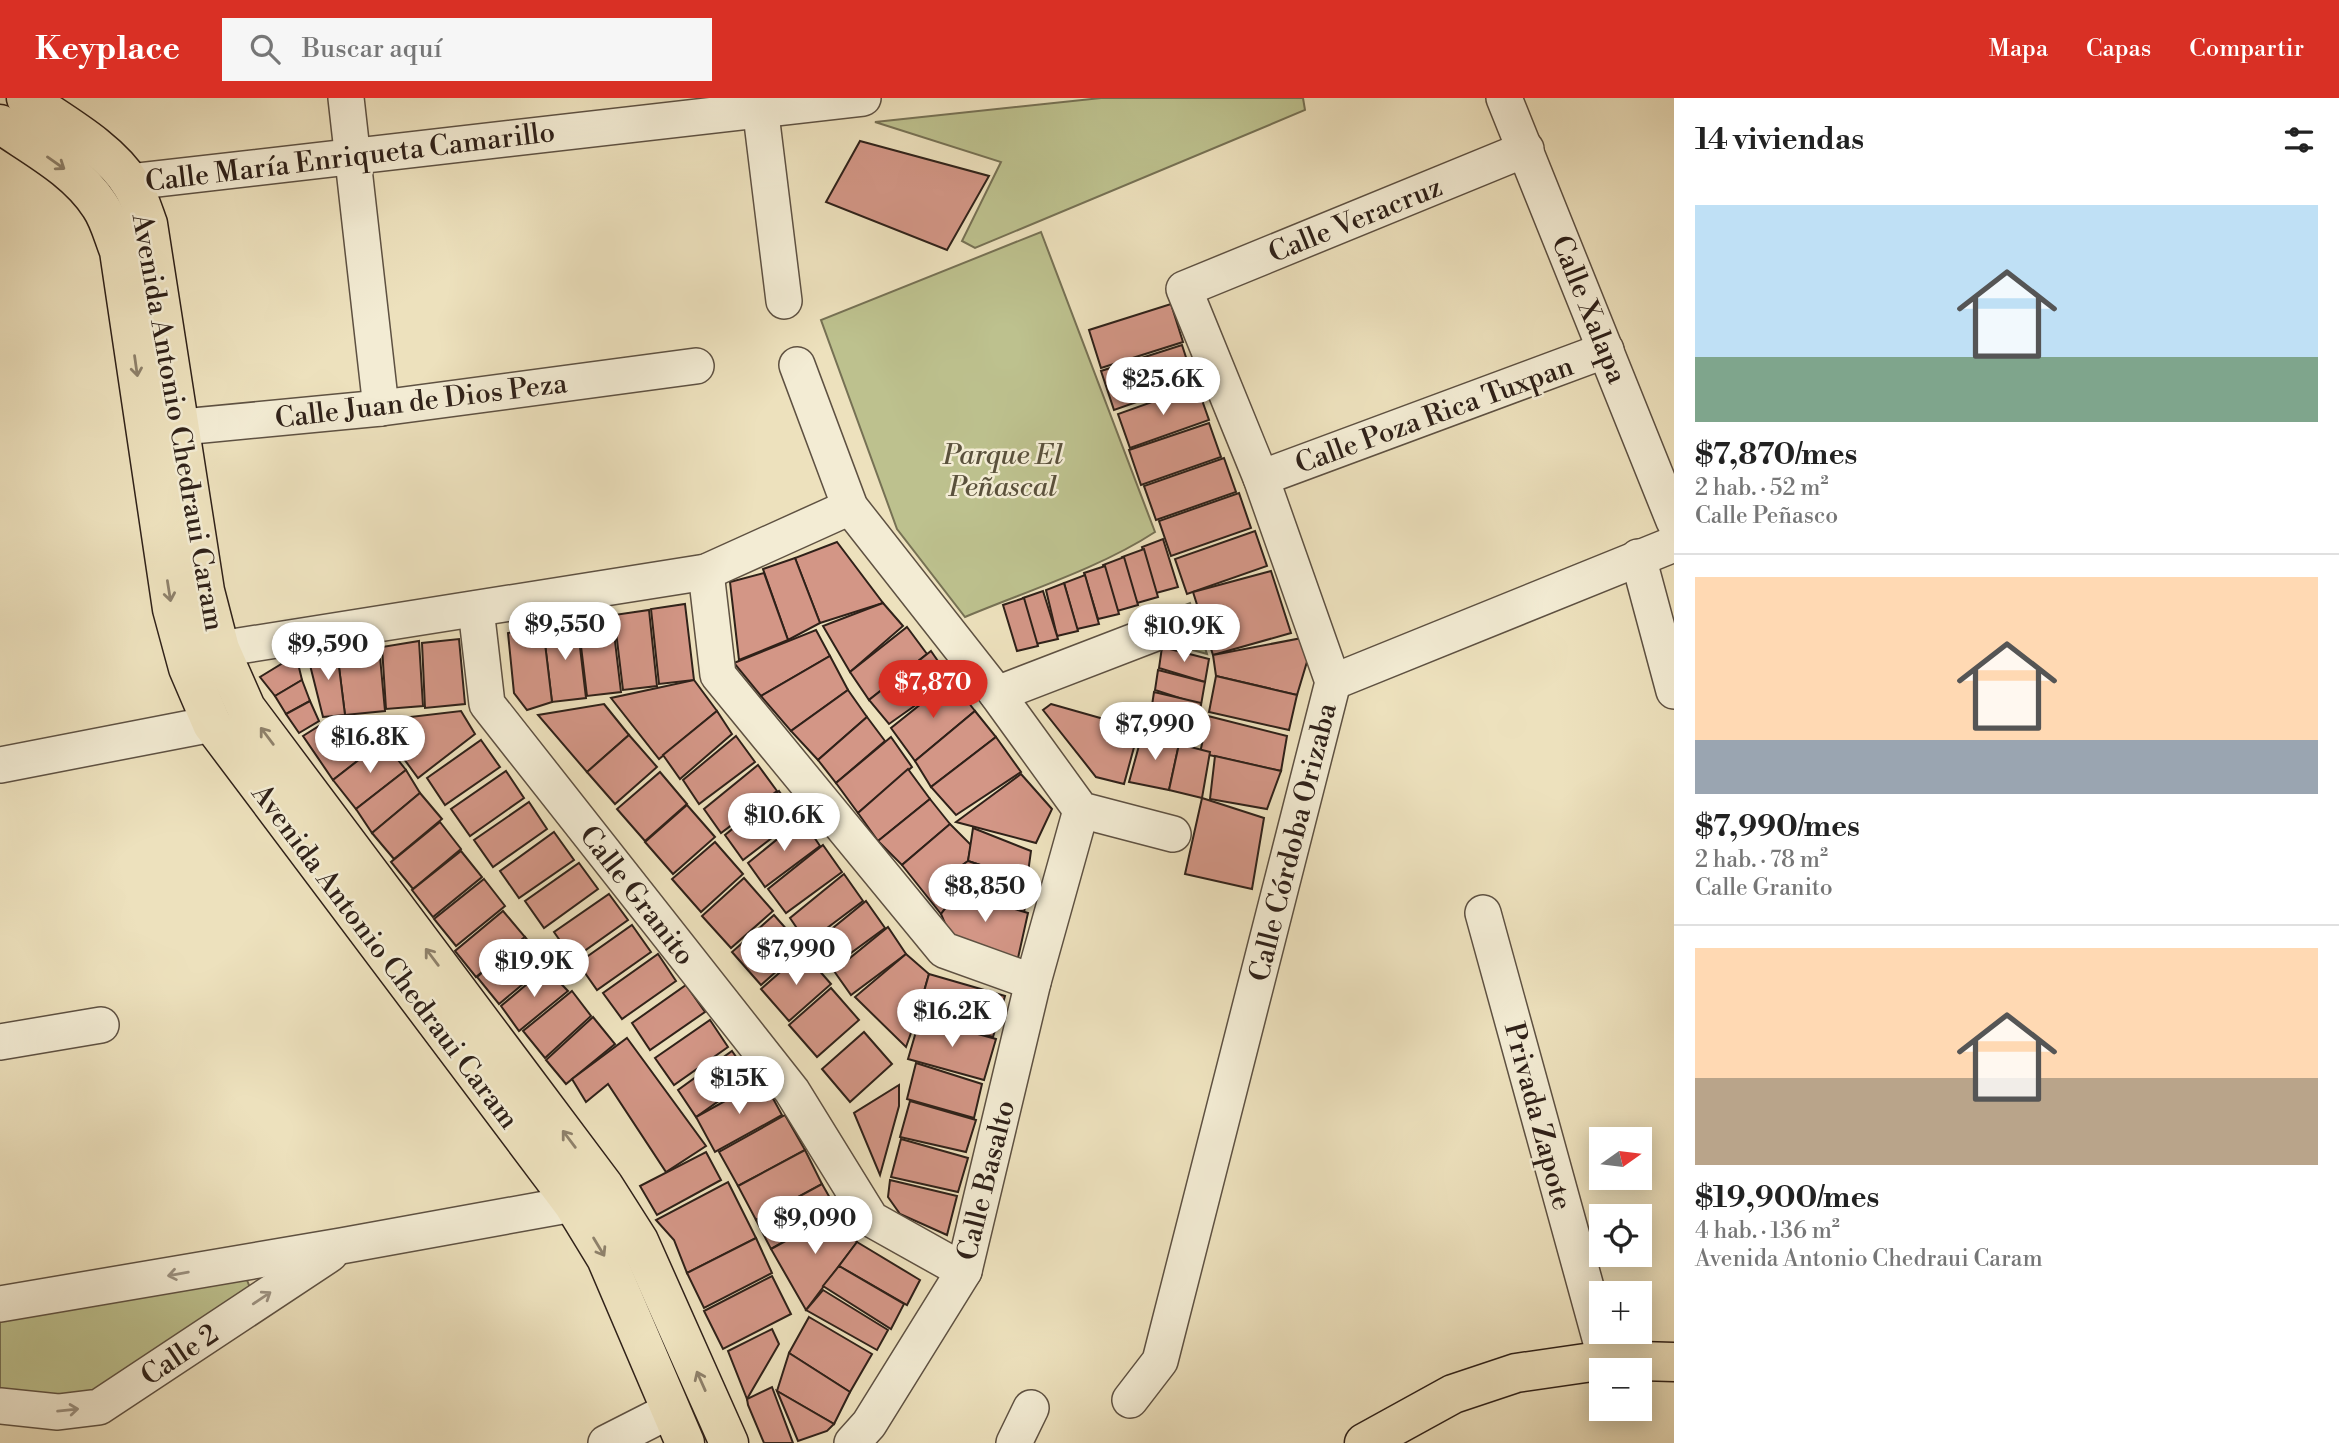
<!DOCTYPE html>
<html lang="es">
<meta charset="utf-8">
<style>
body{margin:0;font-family:"Libre Bodoni",serif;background:#f6f6f6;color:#222;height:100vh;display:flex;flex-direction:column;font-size:26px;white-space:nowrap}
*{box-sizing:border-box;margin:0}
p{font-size:23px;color:#767676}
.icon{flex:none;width:38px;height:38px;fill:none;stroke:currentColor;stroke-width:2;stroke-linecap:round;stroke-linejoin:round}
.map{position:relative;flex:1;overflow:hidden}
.panel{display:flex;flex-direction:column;background:#fff;width:665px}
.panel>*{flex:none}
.needle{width:46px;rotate:76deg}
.controls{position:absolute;left:1589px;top:1029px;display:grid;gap:14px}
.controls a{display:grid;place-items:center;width:63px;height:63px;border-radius:0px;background:#fff;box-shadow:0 4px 18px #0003;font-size:35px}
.price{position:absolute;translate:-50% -60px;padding:0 16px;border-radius:24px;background:#fff;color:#222;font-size:23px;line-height:46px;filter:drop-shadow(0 2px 4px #0008)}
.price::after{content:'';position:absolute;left:50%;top:42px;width:21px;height:16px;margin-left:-10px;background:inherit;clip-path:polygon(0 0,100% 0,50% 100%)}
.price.on{background:#d93025;color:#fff}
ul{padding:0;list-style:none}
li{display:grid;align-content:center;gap:14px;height:371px;padding:0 21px}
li+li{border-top:2px solid #e0e0e0}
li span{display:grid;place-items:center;height:217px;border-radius:0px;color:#555}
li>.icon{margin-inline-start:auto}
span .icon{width:126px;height:126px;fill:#fffc;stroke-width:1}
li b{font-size:30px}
h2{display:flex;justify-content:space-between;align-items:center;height:84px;padding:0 21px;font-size:30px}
header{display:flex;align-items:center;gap:42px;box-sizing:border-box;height:98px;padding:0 35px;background:#d93025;color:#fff}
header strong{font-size:33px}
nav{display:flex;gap:38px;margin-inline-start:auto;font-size:24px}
.search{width:490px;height:63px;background:#f6f6f6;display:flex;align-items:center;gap:18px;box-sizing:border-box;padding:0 24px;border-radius:0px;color:#767676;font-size:26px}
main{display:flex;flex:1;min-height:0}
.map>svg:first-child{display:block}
.green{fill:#bdc18e;stroke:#767154;stroke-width:2}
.building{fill:#d39686;stroke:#2f2119;stroke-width:2}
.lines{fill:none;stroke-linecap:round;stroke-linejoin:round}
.minor-casing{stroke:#5e5142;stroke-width:38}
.major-casing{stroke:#2f2119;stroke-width:41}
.minor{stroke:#f3ecd4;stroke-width:35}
.major{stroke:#ede1bd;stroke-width:38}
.oneway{stroke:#8e816b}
.oneway2{stroke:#9b9180}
.labels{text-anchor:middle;stroke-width:5;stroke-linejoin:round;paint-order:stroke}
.street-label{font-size:28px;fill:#2f2119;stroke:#f3ecd4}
.park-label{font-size:28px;font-style:italic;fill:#5a513c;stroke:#f3ecd4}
</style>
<header>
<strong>Keyplace</strong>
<div class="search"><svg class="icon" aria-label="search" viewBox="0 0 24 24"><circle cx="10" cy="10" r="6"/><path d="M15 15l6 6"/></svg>Buscar aquí</div>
<nav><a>Mapa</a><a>Capas</a><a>Compartir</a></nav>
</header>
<main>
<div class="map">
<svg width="1674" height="1345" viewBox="0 0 1674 1345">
<rect width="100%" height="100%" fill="#ede1bd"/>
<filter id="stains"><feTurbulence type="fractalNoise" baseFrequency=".00286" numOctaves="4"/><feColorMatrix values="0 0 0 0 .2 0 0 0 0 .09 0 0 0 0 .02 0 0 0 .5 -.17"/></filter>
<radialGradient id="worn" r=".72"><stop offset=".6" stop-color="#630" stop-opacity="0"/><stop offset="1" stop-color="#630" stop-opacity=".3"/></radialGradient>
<!-- green -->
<g class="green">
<path d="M1101 0H1303L1305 12 975 150 962 143 1001 64 875 24Z"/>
<path d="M1041 134 1155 434C1100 470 1027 493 965 519L897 431 821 222Z"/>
<path d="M1190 505 1207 556 1171 546 1160 517Z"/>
<path d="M245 1177 254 1200 92 1299 0 1292V1218Z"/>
</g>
<!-- building -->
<g class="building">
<path d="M860 43 989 78 947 152 826 104Z"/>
<path d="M1171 206 1183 244 1101 270 1089 232Z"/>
<path d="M1182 247 1194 284 1114 312 1101 273Z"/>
<path d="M1197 288 1209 322 1130 350 1118 316Z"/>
<path d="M1209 325 1221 359 1141 387 1129 352Z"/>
<path d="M1224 360 1236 394 1156 422 1144 388Z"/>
<path d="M1239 395 1251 430 1171 458 1159 423Z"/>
<path d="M1255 433 1267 468 1187 496 1175 461Z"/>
<path d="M1163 441 1178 489 1156 495 1142 449Z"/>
<path d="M837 444 883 505 820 525 795 460Z"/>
<path d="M1144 451 1158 499 1137 505 1122 459Z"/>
<path d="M1124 459 1138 507 1117 513 1103 467Z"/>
<path d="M795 460 820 525 788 542 763 471Z"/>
<path d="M1105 468 1119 516 1098 521 1084 475Z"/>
<path d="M1271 473 1291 535 1213 557 1193 494Z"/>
<path d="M764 475 788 542 739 562 730 484Z"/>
<path d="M1085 477 1099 526 1077 531 1064 485Z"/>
<path d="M1064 485 1078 533 1057 538 1046 492Z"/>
<path d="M1043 493 1058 541 1036 546 1023 500Z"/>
<path d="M1024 500 1038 548 1017 553 1003 507Z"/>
<path d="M883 505 903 528 850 574 823 528Z"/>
<path d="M685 506 694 582 659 586 651 511Z"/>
<path d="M649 512 657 588 623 592 614 517Z"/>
<path d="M612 518 621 594 587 598 578 523Z"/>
<path d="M577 524 586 600 552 604 543 529Z"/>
<path d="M543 529 552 604 527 612 514 595 508 535Z"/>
<path d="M907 529 927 556 869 602 850 574Z"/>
<path d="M816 532 830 558 761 598 734 565Z"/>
<path d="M1302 540 1309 557 1297 597 1216 578 1213 557Z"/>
<path d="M459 541 465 606 425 610 422 545Z"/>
<path d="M419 543 423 608 386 611 382 549Z"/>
<path d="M379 548 385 613 345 617 337 553Z"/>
<path d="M1162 549 1209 561 1205 584 1159 570Z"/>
<path d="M337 553 345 617 323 619 307 555Z"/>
<path d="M931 553 951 582 889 626 869 602Z"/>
<path d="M296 557 302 582 275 598 260 579Z"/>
<path d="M830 558 848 592 791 633 761 598Z"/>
<path d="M1158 572 1205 584 1201 607 1155 592Z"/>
<path d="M1216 578 1297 597 1289 632 1209 614Z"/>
<path d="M302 582 310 603 286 616 275 598Z"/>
<path d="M694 582 717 613 659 661 611 600Z"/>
<path d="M951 582 975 613 915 663 891 630Z"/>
<path d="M848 592 867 619 818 662 791 633Z"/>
<path d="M1154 594 1201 605 1197 629 1151 614Z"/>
<path d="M310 603 319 623 299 635 286 616Z"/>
<path d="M604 606 629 637 587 674 538 617Z"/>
<path d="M1051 606 1139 631 1124 686 1096 679 1043 612Z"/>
<path d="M461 613 475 636 418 680 376 623Z"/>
<path d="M717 613 732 636 680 681 663 657Z"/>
<path d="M975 613 996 639 931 689 915 663Z"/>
<path d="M1150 615 1197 627 1193 650 1147 636Z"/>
<path d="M1208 618 1287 638 1281 673 1200 655Z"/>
<path d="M867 619 885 643 836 685 818 662Z"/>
<path d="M369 622 383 643 333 682 303 638 319 628Z"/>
<path d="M1143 633 1179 646 1169 692 1129 684Z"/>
<path d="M629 637 657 669 615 706 587 674Z"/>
<path d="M736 638 755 664 699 706 683 682Z"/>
<path d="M891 639 912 669 858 715 836 685Z"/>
<path d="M996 639 1021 674 956 717 931 689Z"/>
<path d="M481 642 500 669 445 707 427 680Z"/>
<path d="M383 643 406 672 356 711 333 682Z"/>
<path d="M1179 646 1210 654 1202 700 1169 692Z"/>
<path d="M1215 658 1281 673 1267 711 1210 701Z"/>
<path d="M758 667 777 693 721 735 704 711Z"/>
<path d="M908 671 930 701 878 743 858 715Z"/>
<path d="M406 672 420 695 372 735 356 711Z"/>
<path d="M506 673 524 700 470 738 451 711Z"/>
<path d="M660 674 687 706 645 743 617 711Z"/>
<path d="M1021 676 1052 711 1036 745 956 724Z"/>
<path d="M779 693 798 720 743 762 725 737Z"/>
<path d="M420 695 442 721 394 761 372 735Z"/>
<path d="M1202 700 1264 720 1252 791 1185 776Z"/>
<path d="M930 701 950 726 902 767 878 743Z"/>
<path d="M529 704 547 731 493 769 474 742Z"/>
<path d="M687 707 715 739 673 776 645 744Z"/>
<path d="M802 721 820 748 765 789 748 765Z"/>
<path d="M440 724 461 751 413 791 391 764Z"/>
<path d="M950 726 971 747 968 763 947 778 958 794 941 816 902 767Z"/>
<path d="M973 730 1031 753 1027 782 968 763Z"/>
<path d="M554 734 574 762 519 800 500 773Z"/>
<path d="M715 744 743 776 701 814 672 781Z"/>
<path d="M823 747 842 774 786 815 768 791Z"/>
<path d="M461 753 482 779 433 819 412 792Z"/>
<path d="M968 763 1031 784 1024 814 958 794 947 778Z"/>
<path d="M579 765 598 791 544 830 525 803Z"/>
<path d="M844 776 863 803 807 845 790 820Z"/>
<path d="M744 780 773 813 731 850 702 818Z"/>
<path d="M484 781 505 808 456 848 434 821Z"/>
<path d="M958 794 1028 815 1018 860 952 842 941 816Z"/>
<path d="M609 796 628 822 573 861 554 834Z"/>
<path d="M866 803 885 830 829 871 812 847Z"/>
<path d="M503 813 525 839 476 879 455 853Z"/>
<path d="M774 817 803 850 761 887 732 854Z"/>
<path d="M632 827 651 854 597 892 578 865Z"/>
<path d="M888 829 906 856 851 897 834 873Z"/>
<path d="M525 839 547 866 499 906 477 879Z"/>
<path d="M803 854 831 886 789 923 761 891Z"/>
<path d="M658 856 676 883 622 921 603 895Z"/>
<path d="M906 856 929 876 917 918 906 949 855 899Z"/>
<path d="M546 870 568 893 519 933 501 908Z"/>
<path d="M929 876 1005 898 993 939 917 918Z"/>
<path d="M686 887 705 914 650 952 632 925Z"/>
<path d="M831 890 859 922 817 959 789 927Z"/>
<path d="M572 893 591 918 545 960 523 933Z"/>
<path d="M593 919 615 946 566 986 546 962Z"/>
<path d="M920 920 996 941 984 982 908 961Z"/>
<path d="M710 922 728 949 674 987 655 960Z"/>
<path d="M864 934 892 966 850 1004 822 971Z"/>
<path d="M627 940 706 1048 666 1074 608 986 586 1004 572 981Z"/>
<path d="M732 953 751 980 696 1019 678 992Z"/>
<path d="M916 965 982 986 974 1020 907 1001Z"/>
<path d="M763 982 782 1017 715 1054 696 1019Z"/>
<path d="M899 987V1008L880 1077 854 1015Z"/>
<path d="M910 1003 976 1022 966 1054 900 1039Z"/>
<path d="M785 1017 805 1052 738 1088 719 1054Z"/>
<path d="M901 1041 968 1060 958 1094 891 1079Z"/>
<path d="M805 1052 822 1086 756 1122 738 1088Z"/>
<path d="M706 1054 721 1082 657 1117 640 1088Z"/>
<path d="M890 1082 957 1098 947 1137 900 1116 888 1099Z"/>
<path d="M728 1084 756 1140 687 1175 674 1142 656 1122Z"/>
<path d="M822 1086 838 1114 771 1151 756 1122Z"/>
<path d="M838 1114 857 1144 806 1212 771 1151Z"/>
<path d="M756 1140 772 1175 704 1210 687 1175Z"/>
<path d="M857 1144 920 1182 907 1207 839 1168Z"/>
<path d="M839 1168 904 1206 891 1231 823 1188Z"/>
<path d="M772 1178 791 1216 723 1251 704 1213Z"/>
<path d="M823 1192 888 1232 877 1252 806 1212Z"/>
<path d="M809 1219 872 1256 850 1294 789 1255Z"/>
<path d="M772 1231 779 1246 747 1301 728 1253Z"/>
<path d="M789 1255 850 1294 834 1326 777 1293Z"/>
<path d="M772 1289 793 1345H764L748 1307 747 1301Z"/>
<path d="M777 1293 834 1326 827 1333 798 1343Z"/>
</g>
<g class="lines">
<defs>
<g id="minor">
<path d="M346 0 381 310"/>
<path d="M759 0 784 203"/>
<path d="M1504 0 1674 423"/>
<path d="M130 84 863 0"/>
<path d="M797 267 850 409 997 596 1081 712 1173 736"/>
<path d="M151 332 381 310 696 268"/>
<path d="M1261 380 1606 252"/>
<path d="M1638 459 1674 593"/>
<path d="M706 474 718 577 944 852 1033 884"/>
<path d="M476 511 487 606 792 993 871 1121 964 1173"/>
<path d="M220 551 706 474 850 409"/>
<path d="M1333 584 1674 446"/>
<path d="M997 596 1153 536"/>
<path d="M0 667 212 626"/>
<path d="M1483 815 1606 1262"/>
<path d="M0 944 101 927"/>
<path d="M0 1206 341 1148 573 1106 594 1094"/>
<path d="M1130 1302 1160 1263 1333 584 1261 380 1184 191 1526 51"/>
<path d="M0 1308 58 1314 99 1309 330 1156"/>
<path d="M606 1345 669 1313"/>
<path d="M852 1345 869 1326 964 1173 1033 884 1081 712"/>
<path d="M1014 1345 1031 1310"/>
</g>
<g id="major">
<path d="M26 0C60 24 109 50 131 86 139 98 143 112 148 126L205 493 220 551 246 610 604 1088 639 1143 729 1345"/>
<path d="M0 26C35 50 77 72 100 108 109 121 113 138 119 153L172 511 188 570 212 626 573 1106 606 1160 685 1345"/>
<path d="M1364 1345 1453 1296 1516 1275 1606 1262 1674 1264"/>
</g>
</defs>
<!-- minor casing -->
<use href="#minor" class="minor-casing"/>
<!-- major casing -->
<use href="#major" class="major-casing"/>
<!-- minor -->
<use href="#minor" class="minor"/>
<!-- major -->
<use href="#major" class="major"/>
</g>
<!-- one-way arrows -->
<defs><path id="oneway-shaft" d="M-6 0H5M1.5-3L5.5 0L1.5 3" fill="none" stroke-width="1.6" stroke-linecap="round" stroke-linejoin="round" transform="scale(1.75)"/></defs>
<g class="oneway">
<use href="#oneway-shaft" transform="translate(56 65) rotate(35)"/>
<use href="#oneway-shaft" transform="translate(136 268) rotate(82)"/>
<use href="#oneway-shaft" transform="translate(169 493) rotate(81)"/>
<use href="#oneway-shaft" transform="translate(267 638) rotate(-127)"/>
<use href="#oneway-shaft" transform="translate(432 859) rotate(-127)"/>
<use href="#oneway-shaft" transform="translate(569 1041) rotate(-127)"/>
<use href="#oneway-shaft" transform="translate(599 1149) rotate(59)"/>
<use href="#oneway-shaft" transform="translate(701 1283) rotate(-114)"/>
</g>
<g class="oneway2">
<use href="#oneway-shaft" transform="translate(178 1176) rotate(170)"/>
<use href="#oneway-shaft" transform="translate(262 1200) rotate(-34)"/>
<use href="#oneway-shaft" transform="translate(68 1312) rotate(-6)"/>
</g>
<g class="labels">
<!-- street labels -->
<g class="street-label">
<text transform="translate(350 58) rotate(-7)" y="10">Calle María Enriqueta Camarillo</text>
<text transform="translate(1355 121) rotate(-22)" y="10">Calle Veracruz</text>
<text transform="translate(1590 211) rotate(68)" y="10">Calle Xalapa</text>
<text transform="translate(421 302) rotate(-7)" y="10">Calle Juan de Dios Peza</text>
<text transform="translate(1434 316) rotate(-20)" y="10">Calle Poza Rica Tuxpan</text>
<text transform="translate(179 324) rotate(80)" y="10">Avenida Antonio Chedraui Caram</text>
<text transform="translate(1292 744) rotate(-76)" y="10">Calle Córdoba Orizaba</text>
<text transform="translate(638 797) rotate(52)" y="10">Calle Granito</text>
<text transform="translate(386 858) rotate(53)" y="10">Avenida Antonio Chedraui Caram</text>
<text transform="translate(1539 1018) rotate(75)" y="10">Privada Zapote</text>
<text transform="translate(985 1082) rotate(-76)" y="10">Calle Basalto</text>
<text transform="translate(179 1256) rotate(-34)" y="10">Calle 2</text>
</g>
<!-- park labels -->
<g class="park-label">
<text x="1003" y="366">Parque El<tspan x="1003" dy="32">Peñascal</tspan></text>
</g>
</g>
<rect width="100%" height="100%" filter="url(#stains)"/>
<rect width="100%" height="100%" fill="url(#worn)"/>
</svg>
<div class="controls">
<a><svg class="needle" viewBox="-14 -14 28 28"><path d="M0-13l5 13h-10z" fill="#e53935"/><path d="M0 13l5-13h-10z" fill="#767676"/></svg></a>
<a><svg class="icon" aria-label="locate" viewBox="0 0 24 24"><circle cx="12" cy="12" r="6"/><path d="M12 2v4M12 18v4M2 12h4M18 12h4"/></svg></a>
<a>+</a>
<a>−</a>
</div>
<b class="price" style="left:1163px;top:319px">$25.6K</b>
<b class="price" style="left:565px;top:564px">$9,550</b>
<b class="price" style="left:1184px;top:566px">$10.9K</b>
<b class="price" style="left:328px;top:584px">$9,590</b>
<b class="price on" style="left:933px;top:622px">$7,870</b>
<b class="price" style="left:1155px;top:664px">$7,990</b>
<b class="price" style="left:370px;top:677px">$16.8K</b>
<b class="price" style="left:784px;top:755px">$10.6K</b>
<b class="price" style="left:985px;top:826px">$8,850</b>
<b class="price" style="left:796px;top:889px">$7,990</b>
<b class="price" style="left:534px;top:901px">$19.9K</b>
<b class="price" style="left:952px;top:951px">$16.2K</b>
<b class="price" style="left:739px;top:1018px">$15K</b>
<b class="price" style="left:815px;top:1158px">$9,090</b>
</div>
<section class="panel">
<h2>14 viviendas<svg class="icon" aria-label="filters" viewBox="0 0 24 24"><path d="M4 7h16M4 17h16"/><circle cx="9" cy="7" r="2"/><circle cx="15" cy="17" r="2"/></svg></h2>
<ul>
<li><span style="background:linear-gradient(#bfe0f5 70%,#7fa58c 0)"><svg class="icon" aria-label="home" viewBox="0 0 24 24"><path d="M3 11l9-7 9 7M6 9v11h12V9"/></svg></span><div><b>$7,870/mes</b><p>2 hab. · 52 m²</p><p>Calle Peñasco</p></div></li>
<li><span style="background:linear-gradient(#ffd9b3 75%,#9aa5b1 0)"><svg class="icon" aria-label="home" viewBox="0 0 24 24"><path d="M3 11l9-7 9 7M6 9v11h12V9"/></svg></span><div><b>$7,990/mes</b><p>2 hab. · 78 m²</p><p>Calle Granito</p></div></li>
<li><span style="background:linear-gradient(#ffd9b3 60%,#b9a48a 0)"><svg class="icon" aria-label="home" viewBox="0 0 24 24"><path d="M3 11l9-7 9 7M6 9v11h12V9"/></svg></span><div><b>$19,900/mes</b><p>4 hab. · 136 m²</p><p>Avenida Antonio Chedraui Caram</p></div></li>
</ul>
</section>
</main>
